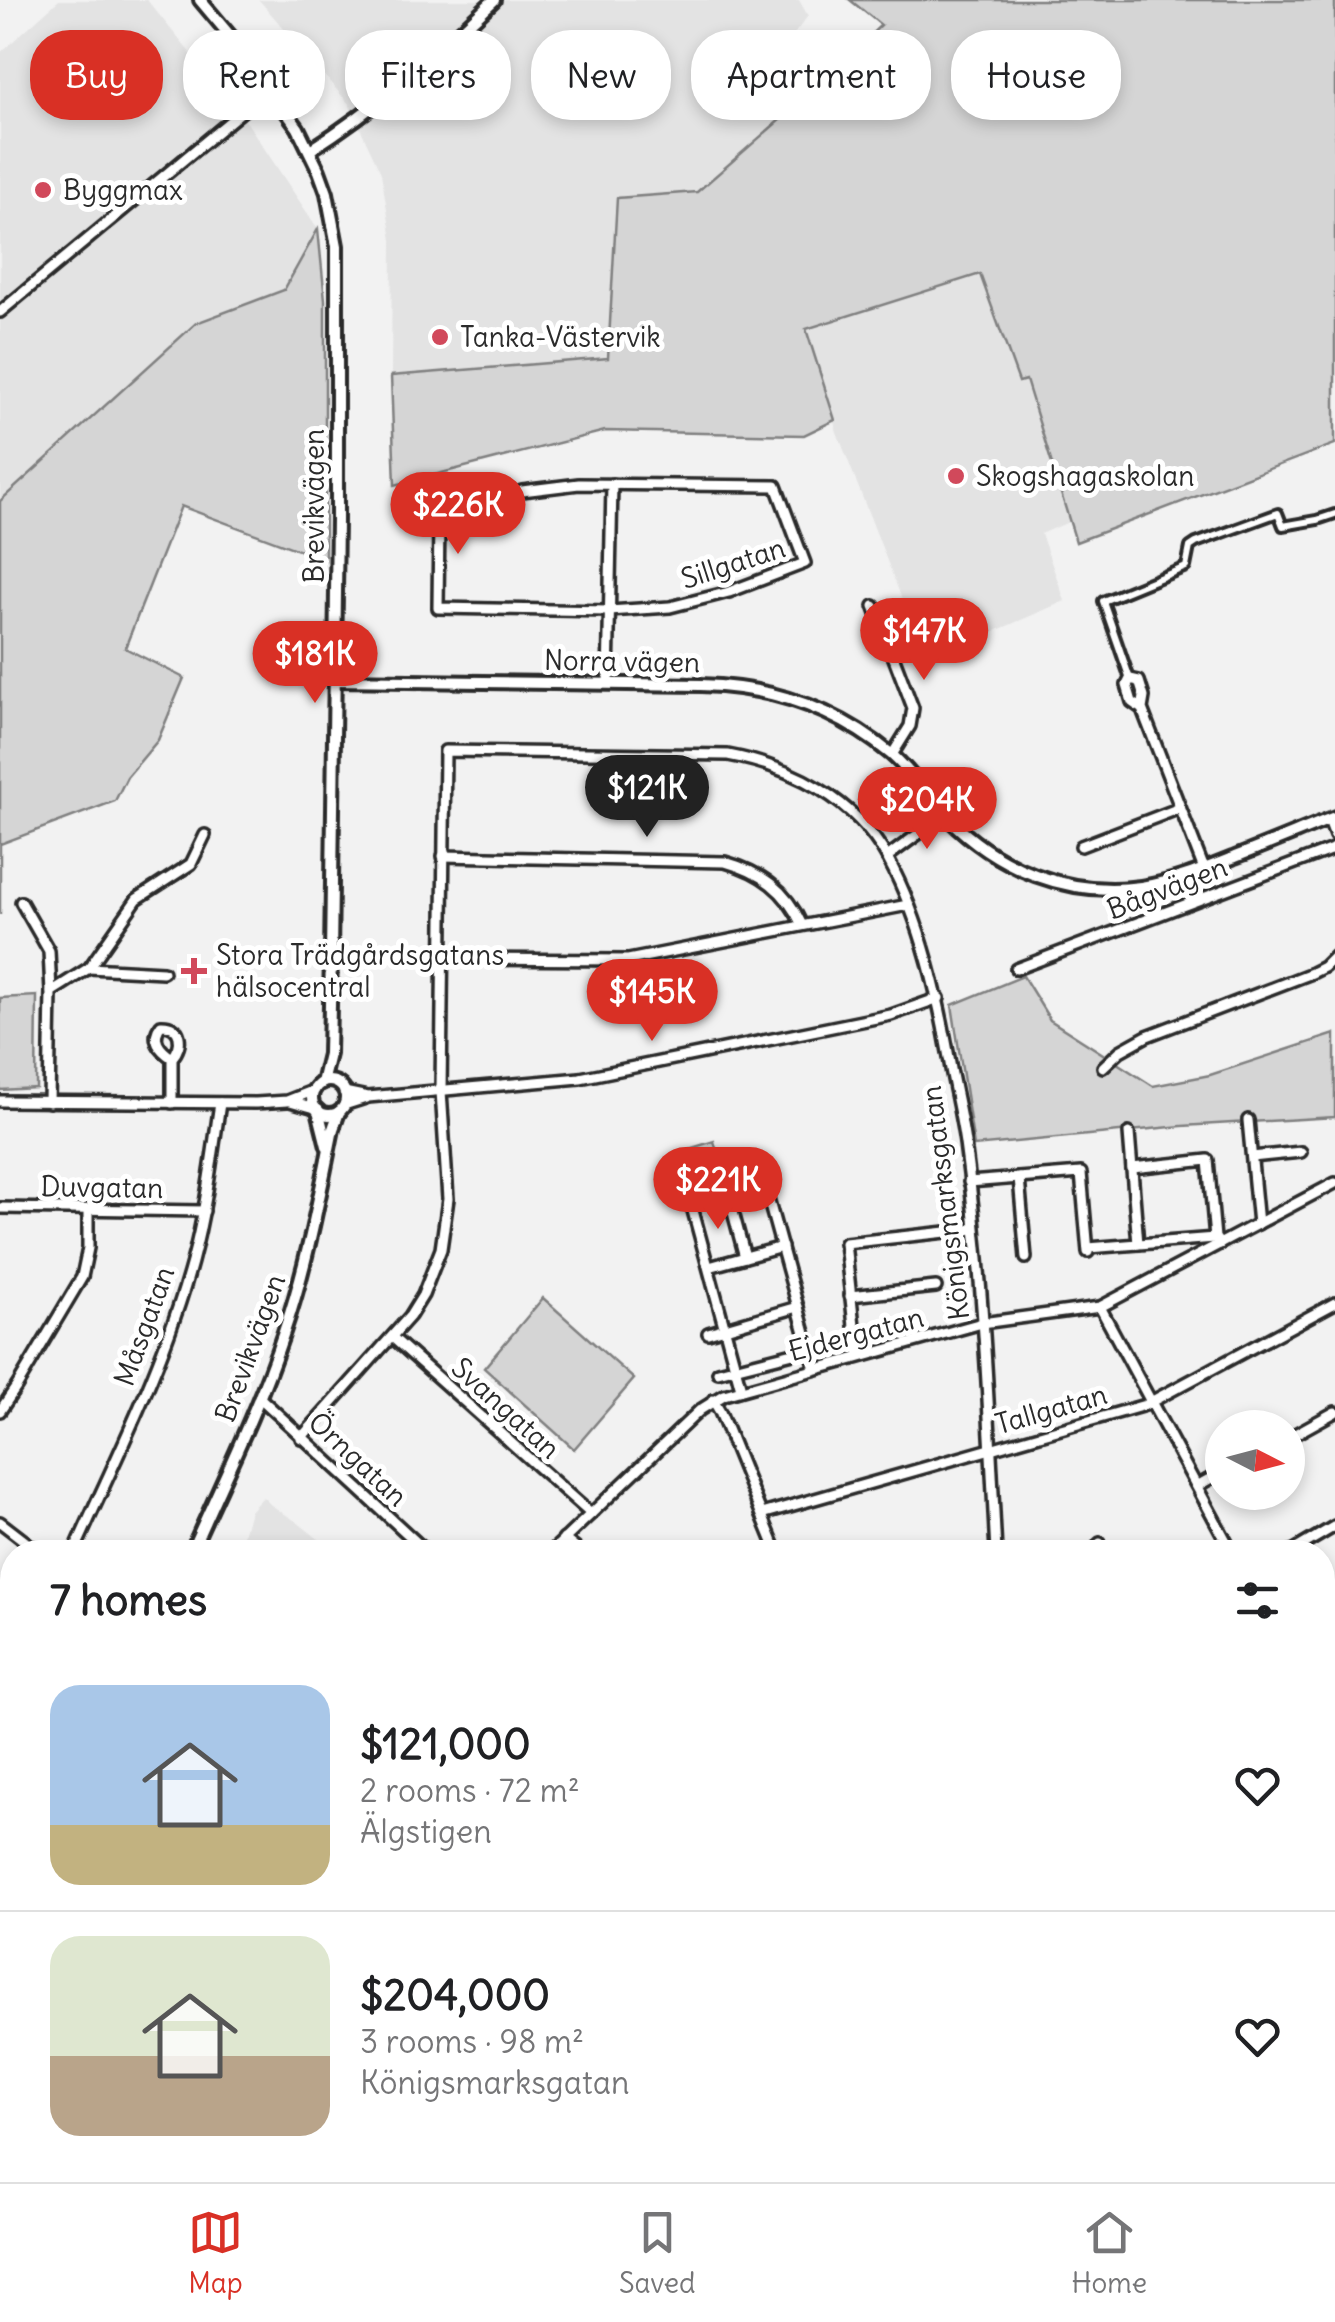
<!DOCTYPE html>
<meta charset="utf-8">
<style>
body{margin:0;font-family:Delius,sans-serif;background:#f2f2f2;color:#202124;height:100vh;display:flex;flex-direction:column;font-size:38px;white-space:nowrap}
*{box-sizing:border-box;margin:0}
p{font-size:32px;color:#757577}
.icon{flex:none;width:55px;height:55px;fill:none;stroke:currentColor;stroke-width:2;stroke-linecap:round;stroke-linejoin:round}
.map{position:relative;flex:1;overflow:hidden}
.sheet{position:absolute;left:0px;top:1540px;width:1335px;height:642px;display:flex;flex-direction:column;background:#fff;border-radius:40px 40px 0 0;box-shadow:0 5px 15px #0003}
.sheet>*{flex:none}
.top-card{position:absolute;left:30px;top:30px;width:1275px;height:90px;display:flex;gap:20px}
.needle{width:65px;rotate:96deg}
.controls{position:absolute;left:1205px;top:1410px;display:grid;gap:20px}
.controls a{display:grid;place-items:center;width:100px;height:100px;border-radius:50%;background:#fff;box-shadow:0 5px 15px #0003;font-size:50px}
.price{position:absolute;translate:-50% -85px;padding:0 22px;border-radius:35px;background:#d93025;color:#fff;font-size:32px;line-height:65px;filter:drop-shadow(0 2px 5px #0008)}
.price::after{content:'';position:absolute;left:50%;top:60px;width:30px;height:22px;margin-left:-15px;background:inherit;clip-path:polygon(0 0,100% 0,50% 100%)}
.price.current{background:#222;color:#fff}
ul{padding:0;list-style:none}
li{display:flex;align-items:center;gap:30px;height:250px;padding:0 50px}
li+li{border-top:2px solid #e0e0e0}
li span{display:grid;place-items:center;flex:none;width:280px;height:200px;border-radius:30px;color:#555}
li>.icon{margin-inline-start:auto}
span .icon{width:120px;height:120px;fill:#fffc;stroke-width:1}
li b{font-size:42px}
h2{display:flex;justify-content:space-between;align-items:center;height:120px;padding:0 50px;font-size:42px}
.pill{padding:0 35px;border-radius:40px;background:#fff;box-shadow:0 5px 15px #0003;font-size:35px;line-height:90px}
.pill.current{background:#d93025;color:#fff}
.tab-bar{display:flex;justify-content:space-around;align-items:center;height:140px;border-top:2px solid #e0e0e0;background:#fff;font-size:28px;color:#757577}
.tab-bar a{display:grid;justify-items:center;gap:5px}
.tab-bar .current{color:#d93025}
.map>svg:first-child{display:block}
.built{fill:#e3e3e3}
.green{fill:#d5d5d5;stroke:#808080;stroke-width:2.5}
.water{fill:#ababab;stroke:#787878;stroke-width:2.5}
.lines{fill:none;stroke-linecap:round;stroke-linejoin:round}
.pedestrian-casing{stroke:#2b2b2b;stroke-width:14}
.minor-casing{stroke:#2b2b2b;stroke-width:16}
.tertiary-casing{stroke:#2b2b2b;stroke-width:18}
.pedestrian{stroke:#fff;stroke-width:6}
.minor{stroke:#fff;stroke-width:9}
.tertiary{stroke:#fff;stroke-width:10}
.poi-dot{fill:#d1495b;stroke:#fff;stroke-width:4}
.labels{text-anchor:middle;stroke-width:10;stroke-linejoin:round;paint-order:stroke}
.poi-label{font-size:28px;fill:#2b2b2b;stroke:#fff;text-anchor:start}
.street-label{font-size:28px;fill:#2b2b2b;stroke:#fff}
</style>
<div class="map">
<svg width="1335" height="2182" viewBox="0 0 1335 2182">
<rect width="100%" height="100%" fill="#f2f2f2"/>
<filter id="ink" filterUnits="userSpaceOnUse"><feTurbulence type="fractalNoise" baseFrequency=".01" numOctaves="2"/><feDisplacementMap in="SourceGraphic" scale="20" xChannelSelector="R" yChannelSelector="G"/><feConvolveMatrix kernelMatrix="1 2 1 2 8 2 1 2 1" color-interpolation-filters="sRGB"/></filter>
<g filter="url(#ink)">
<!-- built -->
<g class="built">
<path d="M59 0H147L248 124 318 229 284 290 196 323 0 501V53Z"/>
<path d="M259 0H799L808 16 771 64 797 105 697 192 617 198 608 358 391 376 392 240 381 173 349 104Z"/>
<path d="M981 274 1018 381 1026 379 1071 521 1041 534 1065 601 926 661 837 432 805 330Z"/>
<path d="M263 1497 271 1505 297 1522 335 1552H238L250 1511Z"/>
</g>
<!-- green -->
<g class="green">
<path d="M850 0H1335V444L1076 542 1026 380 1019 382 980 274 806 329 835 420 804 435 605 431 395 485 391 376 608 358 617 198 697 192 797 105 881 25Z"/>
<path d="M318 229 325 300V560L181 506 125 648 184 678 158 740 127 777 115 801 0 844V915V501L196 323 284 290Z"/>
<path d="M1023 976 1050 1020 1153 1086 1210 1075 1335 1034V1117L1182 1126 974 1146 952 1005Z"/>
<path d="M37 996 36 1088 0 1090V998Z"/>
<path d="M714 1141 726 1184 692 1193 682 1151Z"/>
<path d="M543 1298 634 1379 574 1449 484 1368Z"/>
</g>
<!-- water -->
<path class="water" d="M1335 1743V2182H276L281 2177 311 2170H1322V1751Z"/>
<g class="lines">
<defs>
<path id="pedestrian" d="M1130 679 1103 601 1186 567 1190 547 1196 543 1278 513 1283 526 1317 520 1335 514"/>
<g id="minor">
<path d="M0 312 270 88"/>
<path d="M579 484 776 486 805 563 729 592 670 607 609 611 438 608 439 519 522 491Z"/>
<path d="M874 606 913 708 910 726 892 755"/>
<path d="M608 683 612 484"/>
<path d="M1142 709 1132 702 1127 685 1130 679 1139 681 1144 697 1142 709 1204 869"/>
<path d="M1329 820 1335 836"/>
<path d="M1081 846 1180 808"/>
<path d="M443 856 725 862C761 872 786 890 802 925"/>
<path d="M887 857 944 815"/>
<path d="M21 902 49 951 51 992"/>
<path d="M442 959 628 960 908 905"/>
<path d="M89 968 163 972"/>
<path d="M1016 969 1335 848"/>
<path d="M172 1058C160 1050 150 1039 161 1025 182 1024 184 1045 172 1058V1103"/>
<path d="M1103 1067 1120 1051 1147 1036 1312 973 1324 967 1335 956"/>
<path d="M344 1092 368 1097 580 1078 891 1015 939 998"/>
<path d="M0 1101 256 1103 287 1101 315 1090"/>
<path d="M290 1101 315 1108"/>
<path d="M49 1102 51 992 89 968 137 899 191 864 205 835"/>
<path d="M344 1105 366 1098"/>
<path d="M1248 1120 1258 1224"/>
<path d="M1129 1133 1138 1244"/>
<path d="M1252 1157 1301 1152"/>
<path d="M1132 1168 1208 1160 1215 1238 1220 1244"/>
<path d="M1019 1178 1026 1258"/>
<path d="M969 1182 1081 1173 1088 1252"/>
<path d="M765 1187 815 1369"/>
<path d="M729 1197 745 1257"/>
<path d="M692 1207 741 1389"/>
<path d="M0 1208 204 1211"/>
<path d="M1088 1248 1215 1238"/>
<path d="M709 1267 782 1247"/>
<path d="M850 1296 936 1287"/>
<path d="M1100 1307 1232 1552"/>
<path d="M708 1333 798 1307"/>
<path d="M392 1337 591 1514"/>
<path d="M860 1356 854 1326 845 1243 974 1229"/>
<path d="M718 1372 809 1349"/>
<path d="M259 1397 427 1552"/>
<path d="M713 1400 720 1412 777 1552"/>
<path d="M0 1411 17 1386 82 1277 88 1248V1210"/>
<path d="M301 1438 410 1316 423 1295 441 1249 448 1199 441 1091 445 751 728 755C792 767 855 799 888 859 922 922 939 999 951 1069 956 1096 963 1124 966 1151 984 1283 989 1419 996 1552"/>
<path d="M1288 1438 1335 1412"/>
<path d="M1197 1486 1222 1472"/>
<path d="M762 1514 1145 1405 1335 1303"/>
<path d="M0 1522 39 1552"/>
<path d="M564 1539 580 1552"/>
<path d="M74 1552C116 1458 165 1362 192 1262 206 1210 212 1157 220 1103"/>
<path d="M551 1552 700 1410 724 1395 982 1323 1100 1307 1335 1183"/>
<path d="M1093 1552 1100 1543"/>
<path d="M1291 1552 1335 1526"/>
<path d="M0 1660 12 1668"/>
<path d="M1322 1706 1335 1699"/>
<path d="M0 1809 12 1817"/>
<path d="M0 2013 12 2018"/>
<path d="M114 2182 128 2170"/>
</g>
<g id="tertiary">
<path d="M200 0 237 44 298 128 319 171 327 193 337 246V520L331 955 329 1054 322 1083"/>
<path d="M310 150C378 107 436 55 494 0"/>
<path d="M335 680 701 685C772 687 836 708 891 754 913 773 927 797 947 817 998 869 1068 897 1141 887 1173 882 1205 869 1235 857 1269 844 1302 830 1335 817"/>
<circle cx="329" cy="1098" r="17"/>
<path d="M318 1110 327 1146"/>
<path d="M191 1552C223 1480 259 1407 284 1332 307 1265 319 1198 333 1129L339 1112"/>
<path d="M0 2081 12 2043"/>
</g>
</defs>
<!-- pedestrian casing -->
<use href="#pedestrian" class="pedestrian-casing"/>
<!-- minor casing -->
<use href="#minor" class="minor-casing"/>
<!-- tertiary casing -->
<use href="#tertiary" class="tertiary-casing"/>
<!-- pedestrian -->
<use href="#pedestrian" class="pedestrian"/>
<!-- minor -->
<use href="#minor" class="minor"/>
<!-- tertiary -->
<use href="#tertiary" class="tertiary"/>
</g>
</g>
<!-- markers -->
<g class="poi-dot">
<circle cx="43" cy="190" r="10"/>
<circle cx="440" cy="337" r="10"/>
<circle cx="956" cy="476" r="10"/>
<path d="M189 956h10v10h10v10h-10v10h-10v-10h-10v-10h10z"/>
</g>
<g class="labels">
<!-- poi labels -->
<g class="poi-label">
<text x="63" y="200">Byggmax</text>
<text x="460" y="347">Tanka-Västervik</text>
<text x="976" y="486">Skogshagaskolan</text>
<text x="216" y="965">Stora Trädgårdsgatans<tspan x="216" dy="32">hälsocentral</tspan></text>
</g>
<!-- street labels -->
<g class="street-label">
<text transform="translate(314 506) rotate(-90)" y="10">Brevikvägen</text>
<text transform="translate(733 563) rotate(-18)" y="10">Sillgatan</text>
<text transform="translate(622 661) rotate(1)" y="10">Norra vägen</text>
<text transform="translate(1167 888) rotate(-21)" y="10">Bågvägen</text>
<text transform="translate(102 1187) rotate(1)" y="10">Duvgatan</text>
<text transform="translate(945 1203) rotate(-97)" y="10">Königsmarksgatan</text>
<text transform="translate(144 1326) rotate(-70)" y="10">Måsgatan</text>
<text transform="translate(856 1334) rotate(-15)" y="10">Ejdergatan</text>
<text transform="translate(250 1348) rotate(-70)" y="10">Brevikvägen</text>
<text transform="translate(506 1408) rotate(42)" y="10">Svangatan</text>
<text transform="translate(1051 1409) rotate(-16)" y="10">Tallgatan</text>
<text transform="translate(358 1459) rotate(43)" y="10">Örngatan</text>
</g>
</g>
</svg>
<div class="controls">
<a><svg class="needle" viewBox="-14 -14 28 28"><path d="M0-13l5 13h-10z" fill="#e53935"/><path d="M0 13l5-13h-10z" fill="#757577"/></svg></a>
</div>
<b class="price" style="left:458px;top:557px">$226K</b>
<b class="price" style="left:924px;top:683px">$147K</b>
<b class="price" style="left:315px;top:706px">$181K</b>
<b class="price current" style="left:647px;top:840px">$121K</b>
<b class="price" style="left:927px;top:852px">$204K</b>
<b class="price" style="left:652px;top:1044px">$145K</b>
<b class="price" style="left:718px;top:1232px">$221K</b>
<div class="top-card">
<a class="pill current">Buy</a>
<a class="pill">Rent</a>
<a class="pill">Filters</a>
<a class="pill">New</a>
<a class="pill">Apartment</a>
<a class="pill">House</a>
</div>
<section class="sheet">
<h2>7 homes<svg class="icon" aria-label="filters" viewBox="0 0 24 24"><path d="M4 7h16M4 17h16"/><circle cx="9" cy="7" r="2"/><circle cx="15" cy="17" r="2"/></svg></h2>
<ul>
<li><span style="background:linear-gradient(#a9c7e8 70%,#c2b280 0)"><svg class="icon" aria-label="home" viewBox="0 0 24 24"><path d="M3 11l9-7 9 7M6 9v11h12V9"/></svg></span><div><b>$121,000</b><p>2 rooms · 72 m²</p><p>Älgstigen</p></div><svg class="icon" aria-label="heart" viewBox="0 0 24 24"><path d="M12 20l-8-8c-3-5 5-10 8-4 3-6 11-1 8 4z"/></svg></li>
<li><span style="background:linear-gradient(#dfe7d0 60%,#b9a48a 0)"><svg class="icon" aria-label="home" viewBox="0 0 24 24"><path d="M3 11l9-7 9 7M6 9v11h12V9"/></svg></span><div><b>$204,000</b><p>3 rooms · 98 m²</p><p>Königsmarksgatan</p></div><svg class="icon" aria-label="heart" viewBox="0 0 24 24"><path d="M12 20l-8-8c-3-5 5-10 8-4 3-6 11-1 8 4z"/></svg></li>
</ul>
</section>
</div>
<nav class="tab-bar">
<a class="current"><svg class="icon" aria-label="map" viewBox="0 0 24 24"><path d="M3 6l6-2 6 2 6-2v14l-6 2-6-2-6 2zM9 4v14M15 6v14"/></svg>Map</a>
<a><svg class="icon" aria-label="saved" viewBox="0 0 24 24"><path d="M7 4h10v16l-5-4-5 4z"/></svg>Saved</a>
<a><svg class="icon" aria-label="home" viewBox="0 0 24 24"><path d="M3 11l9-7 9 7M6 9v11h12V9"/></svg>Home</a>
</nav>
